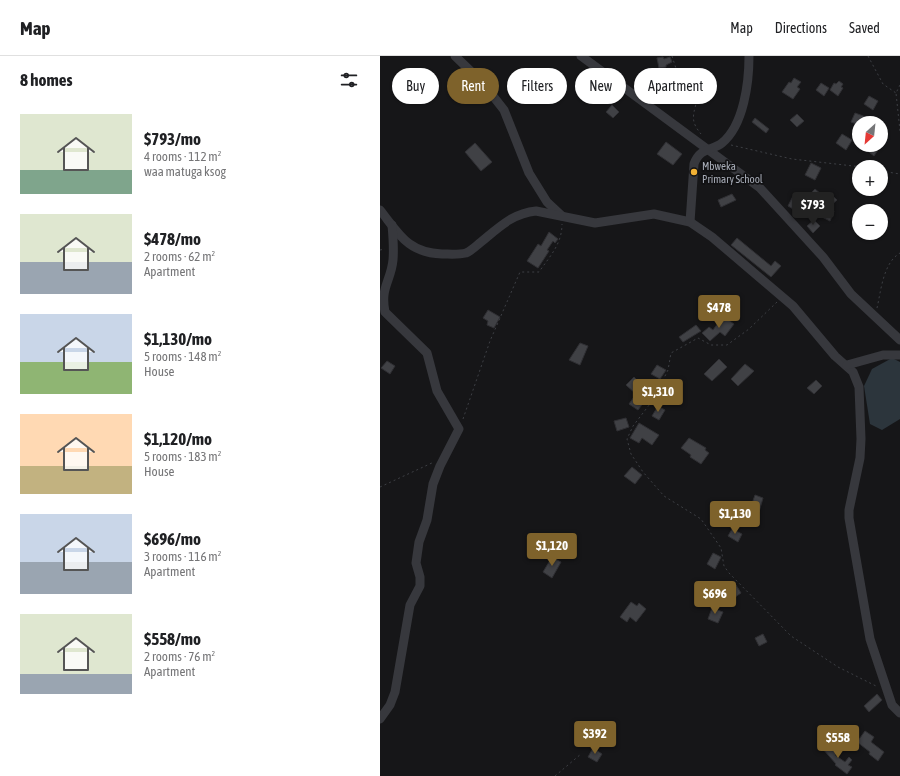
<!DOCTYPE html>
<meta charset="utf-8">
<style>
body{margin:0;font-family:"Asap Condensed",sans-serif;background:#f2f2f2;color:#202124;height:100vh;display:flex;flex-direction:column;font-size:15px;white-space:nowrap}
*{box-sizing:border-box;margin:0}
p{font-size:13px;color:#757577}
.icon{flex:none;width:22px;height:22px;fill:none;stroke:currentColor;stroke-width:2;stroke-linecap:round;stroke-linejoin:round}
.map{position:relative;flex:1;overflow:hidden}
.sheet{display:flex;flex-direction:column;background:#fff;width:380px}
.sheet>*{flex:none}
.top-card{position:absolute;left:12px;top:12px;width:380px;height:36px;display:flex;gap:8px}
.needle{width:26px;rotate:207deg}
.buttons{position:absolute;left:472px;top:60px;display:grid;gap:8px}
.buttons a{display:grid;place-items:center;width:36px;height:36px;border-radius:50%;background:#fff;box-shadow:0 1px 3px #0004;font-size:20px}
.price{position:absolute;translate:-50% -34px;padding:0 9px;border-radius:4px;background:#7e622b;color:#fff;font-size:13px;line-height:26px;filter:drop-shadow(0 1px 2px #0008)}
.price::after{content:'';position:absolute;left:50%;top:24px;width:12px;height:9px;margin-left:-6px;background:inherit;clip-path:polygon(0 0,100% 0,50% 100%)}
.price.active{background:#222;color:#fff}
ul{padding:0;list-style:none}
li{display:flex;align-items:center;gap:12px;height:100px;padding:0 20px}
li span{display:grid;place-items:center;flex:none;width:112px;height:80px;border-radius:0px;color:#555}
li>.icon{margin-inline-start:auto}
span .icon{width:48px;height:48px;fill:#fffc;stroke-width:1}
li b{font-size:17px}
h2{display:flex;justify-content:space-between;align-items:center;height:48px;padding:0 20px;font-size:17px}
.pill{padding:0 14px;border-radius:18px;background:#fff;box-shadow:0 1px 3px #0004;font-size:14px;line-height:36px}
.pill.active{background:#7e622b;color:#fff}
header{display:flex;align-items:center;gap:24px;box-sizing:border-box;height:56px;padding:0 20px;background:#fff;border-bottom:1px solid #e0e0e0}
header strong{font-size:19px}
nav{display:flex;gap:22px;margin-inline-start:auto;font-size:14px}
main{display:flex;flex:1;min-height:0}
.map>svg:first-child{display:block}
.water{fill:#2c353c}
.building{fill:#404145;stroke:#303034}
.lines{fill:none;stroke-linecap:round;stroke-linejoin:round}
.path{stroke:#3d3f44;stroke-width:1;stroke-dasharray:2 3;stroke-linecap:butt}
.minor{stroke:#37383d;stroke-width:9}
.poi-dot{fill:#f2b134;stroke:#111113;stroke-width:1.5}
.labels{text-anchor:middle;stroke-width:3.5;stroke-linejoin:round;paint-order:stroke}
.poi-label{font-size:11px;fill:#a8adb8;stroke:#111113;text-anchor:start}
</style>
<header>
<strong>Map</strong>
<nav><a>Map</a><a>Directions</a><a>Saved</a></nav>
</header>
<main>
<section class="sheet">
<h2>8 homes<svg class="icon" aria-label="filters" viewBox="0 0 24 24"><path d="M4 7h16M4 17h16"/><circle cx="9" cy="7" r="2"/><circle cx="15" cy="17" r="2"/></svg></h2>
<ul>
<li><span style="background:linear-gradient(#dfe7d0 70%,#7fa58c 0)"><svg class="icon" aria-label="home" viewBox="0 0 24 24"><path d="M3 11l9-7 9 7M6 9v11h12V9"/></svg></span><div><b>$793/mo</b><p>4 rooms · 112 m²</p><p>waa matuga ksog</p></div></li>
<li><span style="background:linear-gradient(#dfe7d0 60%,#9aa5b1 0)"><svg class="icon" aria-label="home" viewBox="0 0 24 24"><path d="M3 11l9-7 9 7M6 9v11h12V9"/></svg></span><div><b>$478/mo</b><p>2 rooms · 62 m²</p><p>Apartment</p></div></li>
<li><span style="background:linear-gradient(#c9d6e8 60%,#8fb573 0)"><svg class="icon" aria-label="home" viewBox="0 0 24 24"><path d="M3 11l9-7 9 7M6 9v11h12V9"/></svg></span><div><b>$1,130/mo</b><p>5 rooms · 148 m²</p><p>House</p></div></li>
<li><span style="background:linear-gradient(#ffd9b3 65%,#c2b280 0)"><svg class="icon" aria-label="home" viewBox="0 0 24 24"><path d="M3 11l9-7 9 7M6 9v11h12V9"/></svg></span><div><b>$1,120/mo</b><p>5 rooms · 183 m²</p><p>House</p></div></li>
<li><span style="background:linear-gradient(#c9d6e8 60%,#9aa5b1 0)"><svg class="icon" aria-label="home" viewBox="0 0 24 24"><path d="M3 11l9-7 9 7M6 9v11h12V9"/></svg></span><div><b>$696/mo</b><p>3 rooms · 116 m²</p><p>Apartment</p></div></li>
<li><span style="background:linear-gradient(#dfe7d0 75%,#9aa5b1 0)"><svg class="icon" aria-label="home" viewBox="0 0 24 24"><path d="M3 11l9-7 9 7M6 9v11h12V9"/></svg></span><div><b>$558/mo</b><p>2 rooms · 76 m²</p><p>Apartment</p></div></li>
</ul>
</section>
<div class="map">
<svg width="520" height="720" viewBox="0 0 520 720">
<rect width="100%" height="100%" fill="#161618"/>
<!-- water -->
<path class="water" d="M512 302 520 306V363L502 374 490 368 484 330 492 313Z"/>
<!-- building -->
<g class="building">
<path d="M283 1 284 3 290 1 292 6 286 9V11L279 12 277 2Z"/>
<path d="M414 22 421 26 417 31 420 33 413 43 402 36 409 26 411 27Z"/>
<path d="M459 25 463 28 461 31 463 32 458 40 450 34 454 27 456 28Z"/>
<path d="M441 27 449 32 444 40 436 34Z"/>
<path d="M489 40 498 45 493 54 484 48Z"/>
<path d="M232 49 239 56 233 62 226 56Z"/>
<path d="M475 57 486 61 483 67H479V69L471 66Z"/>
<path d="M417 58 424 65 417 71 410 64Z"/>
<path d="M375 62 389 73 386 77 372 66Z"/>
<path d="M462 78 472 84 466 94 456 87Z"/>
<path d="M286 86 302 98 293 109 277 98Z"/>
<path d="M95 87 112 106 101 115 85 96Z"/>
<path d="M487 89H501L494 100 485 93Z"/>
<path d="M431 107 441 112 435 124 425 119Z"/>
<path d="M435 133 448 144 453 140 457 144 448 152 454 155 450 165 442 161 447 152 430 138Z"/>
<path d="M352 138 356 144 341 151 338 144Z"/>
<path d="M413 140 420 145 418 147 421 150 418 156 408 150Z"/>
<path d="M434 164 440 170 433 177 427 170Z"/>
<path d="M169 176 178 183 175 187 173 185 167 194 169 195 158 212 147 205 158 188 161 190Z"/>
<path d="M357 182 391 210 395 205 401 210 391 221 351 189Z"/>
<path d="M108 254 120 261 114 272 107 269 108 265 103 262Z"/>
<path d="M343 260 354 268 345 280 340 276 330 285 322 277 329 271 333 274Z"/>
<path d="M316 269 321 275 303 286 299 281Z"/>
<path d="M200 287 208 290 200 309 189 304Z"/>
<path d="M339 303 347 311 332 325 324 318Z"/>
<path d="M7 305 15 310 10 318 1 312Z"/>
<path d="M365 308 374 315 358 330 351 323Z"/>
<path d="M277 309 286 314 280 323 271 318Z"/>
<path d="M254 321 261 328 257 332 268 341 258 354 249 348 256 338 246 329Z"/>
<path d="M436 324 442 330 434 338 427 332Z"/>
<path d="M278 350 285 354 279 364 272 360Z"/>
<path d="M246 362 249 371 237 375 234 365Z"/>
<path d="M259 367 279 379 272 389 262 382 259 387 250 382Z"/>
<path d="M309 382 326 392 325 394 329 397 321 408 310 401 311 399 301 392Z"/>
<path d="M252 411 262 419 255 428 244 420Z"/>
<path d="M375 439 383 442 379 456 370 453Z"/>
<path d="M352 473 362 478 358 486 348 480Z"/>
<path d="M333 497 341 501 335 513 327 508Z"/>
<path d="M172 501 181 506 172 522 163 516Z"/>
<path d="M356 529 361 537 351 544 346 536Z"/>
<path d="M251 546 257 550 259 547 266 553 256 566 250 561 247 566 240 561Z"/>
<path d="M332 552 343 556 338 567 328 563Z"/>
<path d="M383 578 387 586 379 590 375 582Z"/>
<path d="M497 638 502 644 489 656 484 650Z"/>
<path d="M485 675 494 681 491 686 504 696 498 705 489 698 490 696 477 686Z"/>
<path d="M452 688 459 696 455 699 465 706 469 701 472 704 468 709 472 711 467 718 455 709 456 708 442 692 443 691 446 693Z"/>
<path d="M213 692 222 698 217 706 208 701Z"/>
</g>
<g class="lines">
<!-- path -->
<g class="path">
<path d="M292 0 300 25 316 48C312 62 312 67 321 78"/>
<path d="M488 0 503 28 516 37"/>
<path d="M520 29 516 37 520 75"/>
<path d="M351 89 412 103 482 111"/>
<path d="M501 115 520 118"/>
<path d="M0 194 5 193"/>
<path d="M397 246 369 273 347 289H331L318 282 291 297 288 314 273 344 253 370 247 383 251 398 263 416 284 440 321 463 341 492 344 510 349 517 411 580 458 611 498 631"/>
<path d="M497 252C501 235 503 207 520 197"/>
<path d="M83 363 110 285 140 216H159C170 200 182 188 182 168"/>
<path d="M0 431 54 406"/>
<path d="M175 720 201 698"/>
</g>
<!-- minor -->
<g class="minor">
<path d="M75 0 102 26 124 54 149 117 167 146 182 160"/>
<path d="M201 0 380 132 443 201 471 238 520 284"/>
<path d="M0 154C19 178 28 197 62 198 69 198 78 199 86 197 91 195 96 190 101 186 118 172 133 157 156 155L215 167 274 158 310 166 332 181 413 250 455 300 473 316 479 331 481 383 480 402 469 454V462L490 583 512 649 520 657"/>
<path d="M310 166 314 108C320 91 332 95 342 87 364 69 369 26 369 0"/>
<path d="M467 309 503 299H520"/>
<path d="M0 663 10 649 15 636 30 549 40 530V521L36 507 39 486 47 464 53 428 60 410 79 373 57 335 47 297 5 256C0 231 11 225 13 204 14 192 13 180 12 169"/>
</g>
</g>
<!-- markers -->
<circle class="poi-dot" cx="314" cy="116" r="4"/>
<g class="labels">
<!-- poi labels -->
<g class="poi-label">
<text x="322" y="114">Mbweka<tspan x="322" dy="13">Primary School</tspan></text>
</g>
</g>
</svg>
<div class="buttons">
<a><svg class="needle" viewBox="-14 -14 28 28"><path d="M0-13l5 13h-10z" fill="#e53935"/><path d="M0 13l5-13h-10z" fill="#757577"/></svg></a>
<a>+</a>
<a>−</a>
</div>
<b class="price active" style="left:433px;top:170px">$793</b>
<b class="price" style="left:339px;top:273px">$478</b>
<b class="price" style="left:278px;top:357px">$1,310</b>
<b class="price" style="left:355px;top:479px">$1,130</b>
<b class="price" style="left:172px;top:511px">$1,120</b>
<b class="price" style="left:335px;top:559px">$696</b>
<b class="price" style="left:215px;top:699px">$392</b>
<b class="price" style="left:458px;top:703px">$558</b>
<div class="top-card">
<a class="pill">Buy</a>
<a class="pill active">Rent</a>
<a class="pill">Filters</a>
<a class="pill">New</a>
<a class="pill">Apartment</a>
</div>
</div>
</main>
